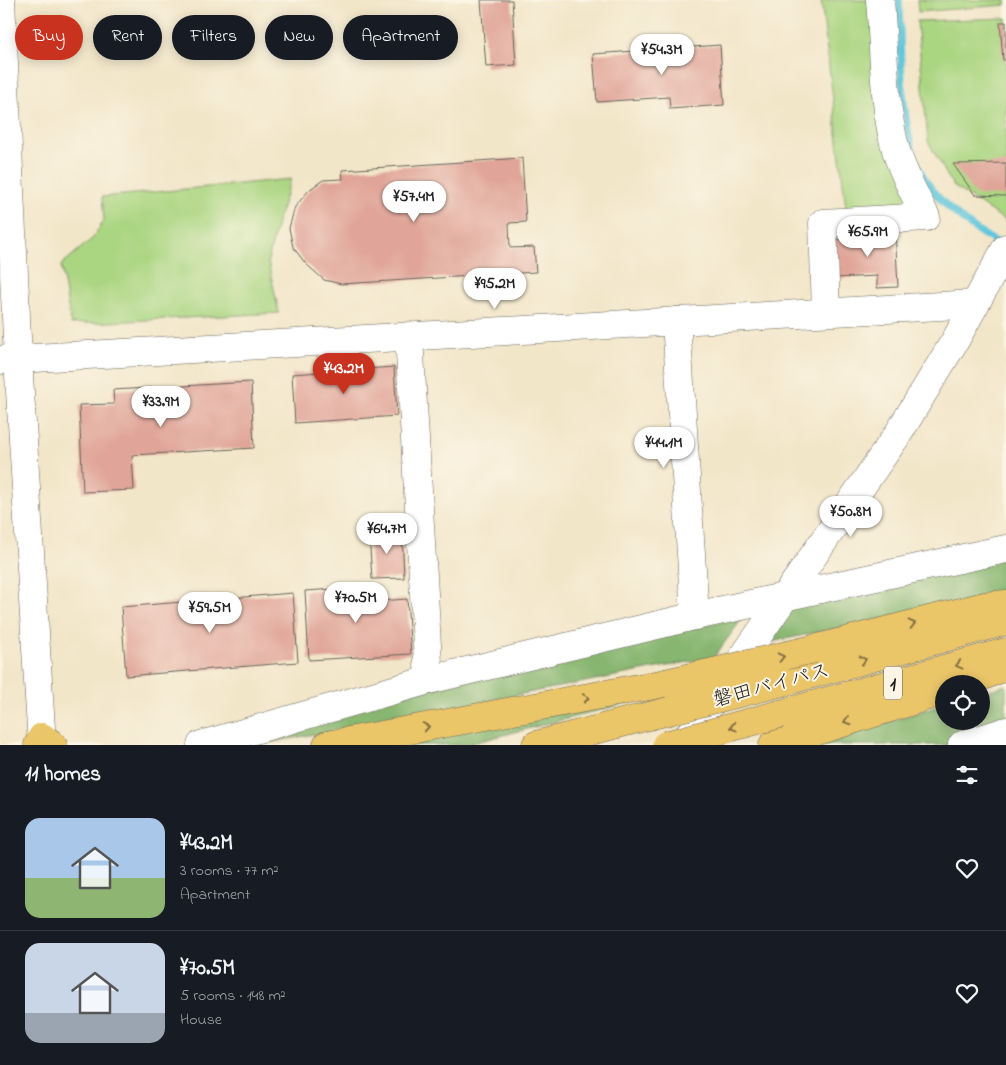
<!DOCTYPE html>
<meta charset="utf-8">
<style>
body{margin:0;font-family:"Indie Flower","Klee One",sans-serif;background:#242831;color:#f1f3f6;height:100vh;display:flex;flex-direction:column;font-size:19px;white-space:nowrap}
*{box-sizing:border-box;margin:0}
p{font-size:16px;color:#9ea1a6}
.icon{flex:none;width:28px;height:28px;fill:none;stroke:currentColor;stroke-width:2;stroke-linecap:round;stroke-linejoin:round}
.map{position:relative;height:745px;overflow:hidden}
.side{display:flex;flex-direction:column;background:#171b24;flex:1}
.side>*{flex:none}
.hud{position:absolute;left:15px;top:15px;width:500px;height:45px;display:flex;gap:10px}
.controls{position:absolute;left:935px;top:675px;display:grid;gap:10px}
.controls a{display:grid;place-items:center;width:55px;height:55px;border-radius:50%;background:#171b24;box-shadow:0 2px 12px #0003;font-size:25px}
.price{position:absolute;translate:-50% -42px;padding:0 11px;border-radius:18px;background:#fff;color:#222;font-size:16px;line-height:32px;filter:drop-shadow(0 1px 2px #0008)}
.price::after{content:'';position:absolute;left:50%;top:30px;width:15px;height:11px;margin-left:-8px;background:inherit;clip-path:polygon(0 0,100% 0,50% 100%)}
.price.active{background:#c8321e;color:#fff}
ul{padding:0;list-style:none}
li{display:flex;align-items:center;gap:15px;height:125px;padding:0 25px}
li+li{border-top:1px solid #363941}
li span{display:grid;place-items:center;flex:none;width:140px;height:100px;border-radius:15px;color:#555}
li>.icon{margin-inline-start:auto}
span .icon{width:60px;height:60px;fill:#fffc;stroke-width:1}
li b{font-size:21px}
h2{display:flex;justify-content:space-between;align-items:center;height:60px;padding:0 25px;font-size:21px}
.pill{padding:0 18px;border-radius:22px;background:#171b24;box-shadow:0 2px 12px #0003;font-size:18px;line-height:45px}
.pill.active{background:#c8321e;color:#fff}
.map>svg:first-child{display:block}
.green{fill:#aad581;stroke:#63784e}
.forest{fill:#87b66f;stroke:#526946}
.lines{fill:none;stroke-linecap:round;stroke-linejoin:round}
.stream{stroke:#5fc6db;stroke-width:7}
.building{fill:#e0a498}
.minor-casing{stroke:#676359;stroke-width:29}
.highway-casing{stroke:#676359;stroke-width:29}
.minor{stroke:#fff;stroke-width:28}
.highway{stroke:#ebc669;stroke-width:28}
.highway-bridge-casing{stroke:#676359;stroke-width:29;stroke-linecap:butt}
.highway-bridge{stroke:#ebc669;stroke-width:28}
.oneway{stroke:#847142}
.labels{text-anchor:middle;stroke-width:4;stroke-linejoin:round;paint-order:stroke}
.shield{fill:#fcf5e5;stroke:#5f5d58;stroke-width:1}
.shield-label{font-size:19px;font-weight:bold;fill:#1c1c1c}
.street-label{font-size:20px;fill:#1c1c1c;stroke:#fcf5e5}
</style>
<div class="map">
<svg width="1006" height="745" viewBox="0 0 1006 745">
<rect width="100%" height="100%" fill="#fcf5e5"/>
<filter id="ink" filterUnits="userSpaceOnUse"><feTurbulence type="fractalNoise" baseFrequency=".02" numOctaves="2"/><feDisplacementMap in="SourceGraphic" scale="10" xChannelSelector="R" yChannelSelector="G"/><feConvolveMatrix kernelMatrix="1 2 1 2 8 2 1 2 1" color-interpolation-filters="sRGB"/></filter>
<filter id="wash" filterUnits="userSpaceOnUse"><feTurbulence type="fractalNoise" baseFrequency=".0096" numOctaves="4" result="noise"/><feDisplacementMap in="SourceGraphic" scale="20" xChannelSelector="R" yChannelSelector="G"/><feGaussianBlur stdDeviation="1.12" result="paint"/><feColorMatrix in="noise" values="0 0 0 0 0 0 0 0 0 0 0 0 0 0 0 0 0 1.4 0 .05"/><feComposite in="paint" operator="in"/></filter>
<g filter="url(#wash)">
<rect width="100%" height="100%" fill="#f2e6c9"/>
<!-- green -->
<g class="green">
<path d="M821 0H881L914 218 846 208Z"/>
<path d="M917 0H1006V5L918 12Z"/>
<path d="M1006 18V221L953 186 928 141 917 21Z"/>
<path d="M291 179 278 219 268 261 279 313 71 324 61 265 93 238 104 220 102 197Z"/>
</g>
<!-- forest -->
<g class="forest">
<path d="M1006 549V593L761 644 783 597Z"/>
<path d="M744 616 714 657 258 745H248L252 730Z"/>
<path d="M1006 685V731L963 745H816L944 704V721H981V693Z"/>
<path d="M632 702 465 745H349Z"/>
</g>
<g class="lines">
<!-- stream -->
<path class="stream" d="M899 0C901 49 899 141 926 181 943 207 974 231 1002 245"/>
</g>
<g id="blocks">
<!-- building -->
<g class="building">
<path d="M481 0H512L516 65 486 67Z"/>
<path d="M1000 22H1006V60H1003Z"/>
<path d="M720 45 724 105 670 109 669 97 597 102 593 54Z"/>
<path d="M522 158 526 222 509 223 510 248 534 247 536 272 341 284 324 280 305 263 293 247 289 228 295 207 309 190 323 180 343 179 342 170Z"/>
<path d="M1006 163V196L975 195 953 164Z"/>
<path d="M895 228 898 287 877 288V276L835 278 833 240 874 238V229Z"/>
<path d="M394 367 397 416 295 423 292 374Z"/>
<path d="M251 382 254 448 132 455 134 490 83 492 79 405 114 404 113 390Z"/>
<path d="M402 531 404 578 372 579 369 533Z"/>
<path d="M380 586V601L407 599 411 654 309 660 305 591Z"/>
<path d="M293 593 298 662 126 676 121 607Z"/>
</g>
</g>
</g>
<g filter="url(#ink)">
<use href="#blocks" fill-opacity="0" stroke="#676359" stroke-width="1"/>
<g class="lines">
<defs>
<g id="minor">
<path d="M1 0 18 359 42 745"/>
<path d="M826 312 823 223 926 217C915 195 903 174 896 150 883 107 884 46 880 0"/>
<path d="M676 321 695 616"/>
<path d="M409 336 429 680"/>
<path d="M0 360 975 304"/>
<path d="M201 745 429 680 695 616 1006 549"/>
<path d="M682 745 898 434 956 339 1006 248"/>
<path d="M962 745 1006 731"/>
</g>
<g id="highway">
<path d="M814 649 984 606 1006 604"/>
<path d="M783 682 1006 621"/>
<path d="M965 684 1006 666"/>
<path d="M780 714 1006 652"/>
<path d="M38 745 42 737 53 745"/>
<path d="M327 745 666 683"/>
<path d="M536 745 649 716"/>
<path d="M773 745 944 691"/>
</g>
</defs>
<!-- minor casing -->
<use href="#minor" class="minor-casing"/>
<!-- highway casing -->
<use href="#highway" class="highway-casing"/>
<!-- minor -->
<use href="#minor" class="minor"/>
<!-- highway -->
<use href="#highway" class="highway"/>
<defs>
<g id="highway-bridge">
<path d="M666 683 814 649"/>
<path d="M649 716 783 682"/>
<path d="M666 745 780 714"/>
</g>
</defs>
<!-- highway-bridge casing -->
<use href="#highway-bridge" class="highway-bridge-casing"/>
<!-- highway-bridge -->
<use href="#highway-bridge" class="highway-bridge"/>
</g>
<!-- one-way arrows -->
<defs><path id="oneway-chevron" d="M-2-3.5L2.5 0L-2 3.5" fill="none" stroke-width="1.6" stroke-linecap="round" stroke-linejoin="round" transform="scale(1.25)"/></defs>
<g class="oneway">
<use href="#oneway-chevron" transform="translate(912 624) rotate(-14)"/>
<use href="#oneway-chevron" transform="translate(781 657) rotate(-13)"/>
<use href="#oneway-chevron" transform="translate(863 660) rotate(-15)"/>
<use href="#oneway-chevron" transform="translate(959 665) rotate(165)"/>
<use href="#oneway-chevron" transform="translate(586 698) rotate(-11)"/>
<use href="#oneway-chevron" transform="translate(847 721) rotate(162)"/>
<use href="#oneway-chevron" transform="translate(426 727) rotate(-10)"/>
<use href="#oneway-chevron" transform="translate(733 727) rotate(165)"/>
</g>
</g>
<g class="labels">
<!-- shield labels -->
<rect class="shield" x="884" y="666.5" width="18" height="33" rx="4"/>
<g class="shield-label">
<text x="893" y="690">1</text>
</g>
<!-- street labels -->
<g class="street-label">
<text transform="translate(771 684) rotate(-15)" y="7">磐田バイパス</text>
</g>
</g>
</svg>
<div class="controls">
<a><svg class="icon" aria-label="locate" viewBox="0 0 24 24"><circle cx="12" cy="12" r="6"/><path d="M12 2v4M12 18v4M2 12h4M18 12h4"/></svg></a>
</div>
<b class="price" style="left:662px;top:76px">¥54.3M</b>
<b class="price" style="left:414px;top:223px">¥57.4M</b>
<b class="price" style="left:868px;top:258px">¥65.9M</b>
<b class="price" style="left:495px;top:310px">¥95.2M</b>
<b class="price active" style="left:344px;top:395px">¥43.2M</b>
<b class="price" style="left:161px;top:428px">¥33.9M</b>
<b class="price" style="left:664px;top:469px">¥44.1M</b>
<b class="price" style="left:851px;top:538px">¥50.8M</b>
<b class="price" style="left:387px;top:555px">¥64.7M</b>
<b class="price" style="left:356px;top:624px">¥70.5M</b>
<b class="price" style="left:210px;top:634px">¥59.5M</b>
<div class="hud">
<a class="pill active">Buy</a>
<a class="pill">Rent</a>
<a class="pill">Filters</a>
<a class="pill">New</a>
<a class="pill">Apartment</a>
</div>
</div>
<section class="side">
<h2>11 homes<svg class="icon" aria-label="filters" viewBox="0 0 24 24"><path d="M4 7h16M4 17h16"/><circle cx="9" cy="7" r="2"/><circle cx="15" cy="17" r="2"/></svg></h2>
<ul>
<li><span style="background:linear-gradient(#a9c7e8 60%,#8fb573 0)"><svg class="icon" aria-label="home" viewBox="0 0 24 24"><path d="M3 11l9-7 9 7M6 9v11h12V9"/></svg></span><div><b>¥43.2M</b><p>3 rooms · 77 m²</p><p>Apartment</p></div><svg class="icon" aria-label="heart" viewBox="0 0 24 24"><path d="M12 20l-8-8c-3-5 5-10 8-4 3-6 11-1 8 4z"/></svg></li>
<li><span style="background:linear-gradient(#c9d6e8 70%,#9aa5b1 0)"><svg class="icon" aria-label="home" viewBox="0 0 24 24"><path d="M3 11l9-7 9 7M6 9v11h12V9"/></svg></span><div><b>¥70.5M</b><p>5 rooms · 148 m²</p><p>House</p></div><svg class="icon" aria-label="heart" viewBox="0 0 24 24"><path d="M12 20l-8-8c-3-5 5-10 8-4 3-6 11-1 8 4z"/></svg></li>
</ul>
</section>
